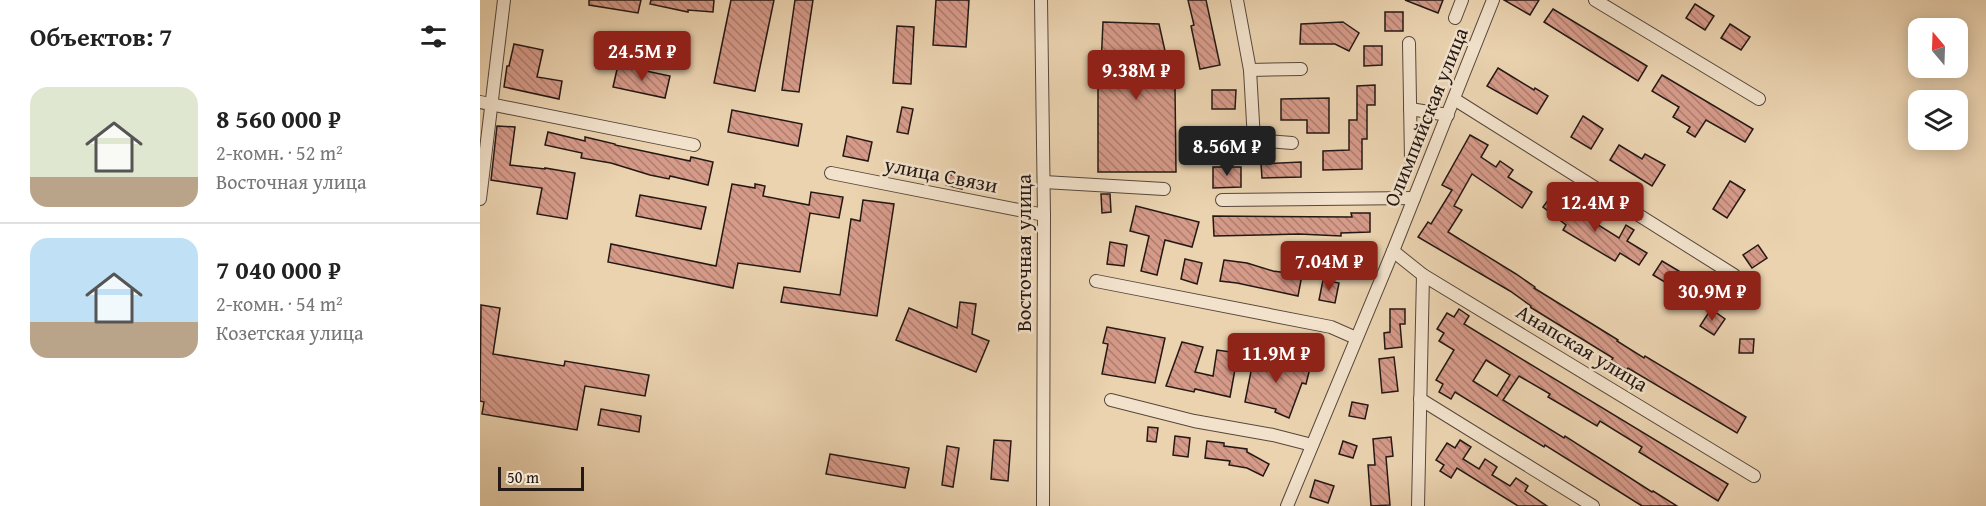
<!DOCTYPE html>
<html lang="ru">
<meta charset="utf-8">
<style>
body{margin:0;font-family:"Gentium Book Plus",serif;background:#f6f6f6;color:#222;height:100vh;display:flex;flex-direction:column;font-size:22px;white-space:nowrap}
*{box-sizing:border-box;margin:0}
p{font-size:20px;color:#767676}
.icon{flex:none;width:33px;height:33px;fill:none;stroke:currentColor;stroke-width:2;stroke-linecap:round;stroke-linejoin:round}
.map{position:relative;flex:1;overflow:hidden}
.side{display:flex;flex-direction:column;background:#fff;width:480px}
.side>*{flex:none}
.needle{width:39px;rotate:341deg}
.tools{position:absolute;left:1428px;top:18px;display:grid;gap:12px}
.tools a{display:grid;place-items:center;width:60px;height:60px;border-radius:12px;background:#fff;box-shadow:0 3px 15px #0003;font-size:30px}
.scale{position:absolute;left:18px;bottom:15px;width:86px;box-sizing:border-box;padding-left:6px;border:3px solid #241814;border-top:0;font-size:16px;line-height:21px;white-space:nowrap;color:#241814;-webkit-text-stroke:4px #f2e2cc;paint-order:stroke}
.price{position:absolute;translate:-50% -51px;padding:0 14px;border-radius:6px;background:#8f2418;color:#fff;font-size:20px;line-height:39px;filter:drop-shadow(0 2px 3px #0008)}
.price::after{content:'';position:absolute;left:50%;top:36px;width:18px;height:14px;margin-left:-9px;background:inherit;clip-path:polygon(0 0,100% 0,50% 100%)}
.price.on{background:#222;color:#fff}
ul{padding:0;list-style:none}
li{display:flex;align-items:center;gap:18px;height:150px;padding:0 30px}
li+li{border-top:2px solid #e0e0e0}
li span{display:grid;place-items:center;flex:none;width:168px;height:120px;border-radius:18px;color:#555}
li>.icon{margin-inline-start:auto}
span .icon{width:72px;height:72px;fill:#fffc;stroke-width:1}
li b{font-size:26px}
h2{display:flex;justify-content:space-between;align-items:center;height:72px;padding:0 30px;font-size:26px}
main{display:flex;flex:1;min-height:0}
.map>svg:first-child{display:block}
.building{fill:url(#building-back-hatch);stroke:#241814;stroke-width:1.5;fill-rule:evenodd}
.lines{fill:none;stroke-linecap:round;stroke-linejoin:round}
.minor-casing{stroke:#56473b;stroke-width:14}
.minor{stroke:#f2e2cc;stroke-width:12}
.labels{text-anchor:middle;stroke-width:5;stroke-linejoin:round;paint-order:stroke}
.street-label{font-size:21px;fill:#241814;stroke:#f2e2cc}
</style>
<main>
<section class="side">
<h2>Объектов: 7<svg class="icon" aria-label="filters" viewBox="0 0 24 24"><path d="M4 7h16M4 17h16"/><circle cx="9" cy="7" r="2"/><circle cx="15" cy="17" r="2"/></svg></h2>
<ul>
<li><span style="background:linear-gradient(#dfe7d0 75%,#b9a48a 0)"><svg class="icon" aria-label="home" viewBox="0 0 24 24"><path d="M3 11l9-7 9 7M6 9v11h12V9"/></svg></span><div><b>8 560 000 ₽</b><p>2-комн. · 52 m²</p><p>Восточная улица</p></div></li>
<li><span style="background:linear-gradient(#bfe0f5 70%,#b9a48a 0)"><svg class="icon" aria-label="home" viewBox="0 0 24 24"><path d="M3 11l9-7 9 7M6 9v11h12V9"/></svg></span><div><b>7 040 000 ₽</b><p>2-комн. · 54 m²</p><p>Козетская улица</p></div></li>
</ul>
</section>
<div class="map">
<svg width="1506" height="506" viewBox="0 0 1506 506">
<defs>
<pattern id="building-back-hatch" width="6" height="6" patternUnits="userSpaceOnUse" patternTransform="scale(1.5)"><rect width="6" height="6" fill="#d69a89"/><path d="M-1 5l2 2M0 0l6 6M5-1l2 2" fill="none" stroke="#ad7d6f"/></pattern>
</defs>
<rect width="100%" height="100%" fill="#ebd3b0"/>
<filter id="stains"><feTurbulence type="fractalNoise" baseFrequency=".00333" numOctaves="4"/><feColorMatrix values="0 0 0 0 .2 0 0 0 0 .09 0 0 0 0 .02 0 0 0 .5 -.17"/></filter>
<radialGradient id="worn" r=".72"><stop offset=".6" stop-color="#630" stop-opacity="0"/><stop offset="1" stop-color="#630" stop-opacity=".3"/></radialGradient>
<!-- building -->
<g class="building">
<path d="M109 0H161L158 13 109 5Z"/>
<path d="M171 0H234L233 12 208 10V12L170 4Z"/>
<path d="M251 0H294L275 91 234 83Z"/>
<path d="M315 0H333L319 92 302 90Z"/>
<path d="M456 0H489L486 47 453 45Z"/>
<path d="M708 0H726L740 65 720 69 711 26 714 25Z"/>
<path d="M925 0H963L958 13Z"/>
<path d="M1024 0H1059L1050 15Z"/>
<path d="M1215 4 1234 16 1225 30 1206 18Z"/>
<path d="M1073 9 1167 66 1158 81 1064 22Z"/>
<rect x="905" y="12" width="18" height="19"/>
<path d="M623 22 679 24 693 87H695L696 172H618V88H620Z"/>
<path d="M863 22 879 33 869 51 855 44H820L821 24Z"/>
<path d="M1250 24 1270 37 1261 50 1241 38Z"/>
<path d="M417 26 434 27 431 84 413 83Z"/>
<path d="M34 44 63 50 57 77 82 81 79 99 24 87 27 66H29Z"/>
<path d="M884 46H902V65L884 66Z"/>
<path d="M138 65 190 76 185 98 133 87Z"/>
<path d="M1018 68 1054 90 1055 88 1068 96 1057 114 1007 86Z"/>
<path d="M1182 75 1273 129 1265 142 1226 120 1215 137 1207 132 1210 127 1193 117 1199 107 1172 91Z"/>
<path d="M895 85V105H887V139H882V169L843 170V151L869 150V120H877V86Z"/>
<path d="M732 90H756L755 109H732Z"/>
<path d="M849 98V133H827V120H801V99Z"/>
<path d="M422 107 433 109 428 134 417 132Z"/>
<path d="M252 110 322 124 318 146 248 132Z"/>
<path d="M1103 116 1123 129 1111 149 1091 137Z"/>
<path d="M17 126 35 127 30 165 65 169V168L95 173 87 219 57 214 62 188 11 180Z"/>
<path d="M734 128 754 129 753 146 733 145Z"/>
<path d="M68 132 105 141V137L135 144V145L210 161 211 157 233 162 228 185 190 176 189 179 170 175 131 163 101 158 102 153 65 145Z"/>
<path d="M990 135 1008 145 1001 157 1016 167 1020 161 1033 170 1028 177 1052 192 1042 208 992 174 974 206 982 210 968 232 1036 274 1055 287 1054 288 1138 340 1137 341 1164 358 1165 356 1266 417 1257 433 1148 368 1147 370 1131 361 1133 358 1050 307 1051 306 1030 291 938 237 948 222 951 224 972 190 962 185Z"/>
<path d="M367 136 392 142 388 161 363 156Z"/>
<path d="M1139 145 1162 159 1165 154 1185 165 1172 186 1130 160Z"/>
<path d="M821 162V177L782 178 781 164Z"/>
<path d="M733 167H761V187L733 188Z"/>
<path d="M468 174 484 178 482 189 466 185Z"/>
<path d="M1250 181 1265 190 1247 218 1233 209Z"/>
<path d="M252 184 275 188V184L285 186 283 196 329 205 331 192 363 197 359 218 330 213 320 272 258 263 253 288 128 262 131 244 236 266Z"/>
<path d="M621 194H630L631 212 622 213Z"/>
<path d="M160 195 226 207 221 229 156 216Z"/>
<path d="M1071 196 1093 213 1097 207 1117 219 1115 223 1139 238 1146 225 1154 230 1147 241 1167 253 1159 265 1140 253 1135 261 1083 230 1086 225 1063 207Z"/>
<path d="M383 200 414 204 397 316 301 302 304 287 360 295 371 219 380 221Z"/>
<path d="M656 206 719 222 712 247 685 240 677 275 661 271 669 236 650 231Z"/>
<path d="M871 213H890V232L861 233V236L819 234 734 236 733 216 872 217Z"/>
<path d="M630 242 647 245 644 266 627 264Z"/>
<path d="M1278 245 1287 258 1272 268 1263 255Z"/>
<path d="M705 259 722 263 717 284 701 279Z"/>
<path d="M744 260 767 263 793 271 822 275 818 296 757 283 740 281Z"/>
<path d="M1182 261 1224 286 1215 300 1173 275Z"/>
<path d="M843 280 859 283 855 303 839 300Z"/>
<path d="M480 302 496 304 492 334 509 341 496 372 416 340 429 308 477 328Z"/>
<path d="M1 305 20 308 13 354 84 366 85 361 169 375 165 396 105 386 97 430 2 414 4 402 0 401Z"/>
<path d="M910 309H925V324H920L922 347 905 349 904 333 910 332Z"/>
<path d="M979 309 989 316 984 324 1248 484 1238 501 1159 452 1162 447 1120 421 1117 426 1087 408 1068 397 1070 394 1039 376 1023 400 1084 438 1085 436 1172 492 1173 491 1197 506H1162L1065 445 1064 447 975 392 971 399 959 392 963 384 956 380 974 350 959 341 964 333 957 329 967 313 974 317ZM1006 360 1030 375 1017 396 993 381Z"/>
<path d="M1231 309 1245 319 1234 335 1220 326Z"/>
<path d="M627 327 685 338 675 383 622 374 628 344 623 343Z"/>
<path d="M1260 339H1274L1273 353H1259Z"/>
<path d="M702 342 723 347 715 372 733 376 737 350 758 353 750 397 715 389 714 392 686 386Z"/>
<path d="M774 356 812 363 813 360 831 364 826 384 822 383 809 418 795 412 796 409 765 402Z"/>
<path d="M914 357 918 391 902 393 899 359Z"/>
<path d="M872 402 888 405 885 419 869 416Z"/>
<path d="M121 409 161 416 159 432 118 425Z"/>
<path d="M668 427 678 428 676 442 667 441Z"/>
<path d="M695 436 710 438 708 457 693 455Z"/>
<path d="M911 437 913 456 906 457 910 505 891 506 888 465H895L893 439Z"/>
<path d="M514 440 531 441 528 481 511 479Z"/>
<path d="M980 440 991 447 983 459 999 469 1005 459 1017 467 1012 475 1030 486 1036 478 1048 486 1045 491 1067 506H1038L977 468 971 478 960 471 964 465 956 460 967 443 975 448Z"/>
<path d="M727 441 744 443V446L767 449V452L789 464 783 476 767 468 749 465 750 461 725 458Z"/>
<path d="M863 441 877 446 873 458 859 454Z"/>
<path d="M467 446 479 448 473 487 462 485Z"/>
<path d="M350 454 429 468 425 488 346 474Z"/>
<path d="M835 480 854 486 848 503 830 497Z"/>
</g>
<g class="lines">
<defs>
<g id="minor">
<path d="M561 0 564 215 563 506"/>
<path d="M757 0 770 70 774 140 812 143"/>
<path d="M1115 0 1279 99"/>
<path d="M975 18 982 0"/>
<path d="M929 43 931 160"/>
<path d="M770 70 821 69"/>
<path d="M974 99 1254 275"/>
<path d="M0 102 214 145"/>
<path d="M930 109 968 115"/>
<path d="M351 173 564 215"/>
<path d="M564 182 684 189"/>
<path d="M0 199 24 0"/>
<path d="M742 200 934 198"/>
<path d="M913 251 943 275 1274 476"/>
<path d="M616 281 851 327 876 338"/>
<path d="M940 399 1113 506"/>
<path d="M631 400 714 421 793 435 832 445"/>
<path d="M807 506 913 251 1013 0"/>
<path d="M938 506 943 275"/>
</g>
</defs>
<!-- minor casing -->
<use href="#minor" class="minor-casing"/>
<!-- minor -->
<use href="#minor" class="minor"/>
</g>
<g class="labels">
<!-- street labels -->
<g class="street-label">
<text transform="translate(946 117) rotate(-68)" y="7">Олимпийская улица</text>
<text transform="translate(461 175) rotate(11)" y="7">улица Связи</text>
<text transform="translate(544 253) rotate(-90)" y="7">Восточная улица</text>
<text transform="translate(1102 348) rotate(31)" y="7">Анапская улица</text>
</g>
</g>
<rect width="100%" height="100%" filter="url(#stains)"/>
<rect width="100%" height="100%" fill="url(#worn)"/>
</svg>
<div class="tools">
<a><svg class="needle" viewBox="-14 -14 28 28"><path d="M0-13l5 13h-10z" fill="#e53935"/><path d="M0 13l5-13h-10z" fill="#767676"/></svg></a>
<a><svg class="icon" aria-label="layers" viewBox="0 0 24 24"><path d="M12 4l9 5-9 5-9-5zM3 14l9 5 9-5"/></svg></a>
</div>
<div class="scale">50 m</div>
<b class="price" style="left:162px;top:82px">24.5M ₽</b>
<b class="price" style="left:656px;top:101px">9.38M ₽</b>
<b class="price on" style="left:747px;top:177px">8.56M ₽</b>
<b class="price" style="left:1115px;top:233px">12.4M ₽</b>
<b class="price" style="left:849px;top:292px">7.04M ₽</b>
<b class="price" style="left:1232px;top:322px">30.9M ₽</b>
<b class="price" style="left:796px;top:384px">11.9M ₽</b>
</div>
</main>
